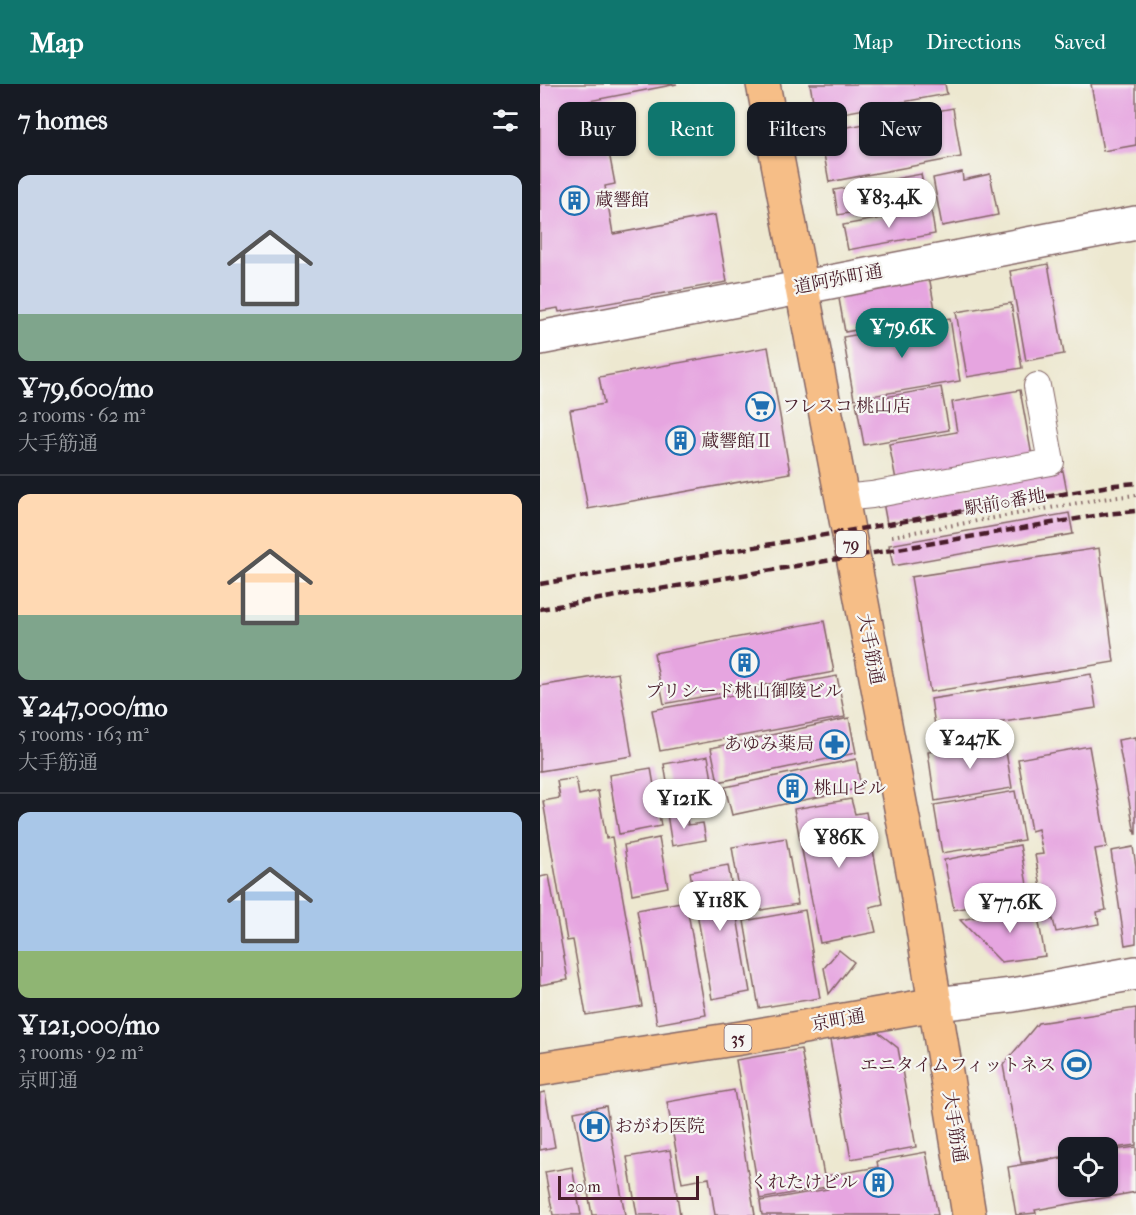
<!DOCTYPE html>
<meta charset="utf-8">
<style>
body{margin:0;font-family:"IM FELL French Canon","Noto Serif JP",serif;background:#242831;color:#f1f3f6;height:100vh;display:flex;flex-direction:column;font-size:22px;white-space:nowrap}
*{box-sizing:border-box;margin:0}
p{font-size:20px;color:#9ea1a6}
.icon{flex:none;width:33px;height:33px;fill:none;stroke:currentColor;stroke-width:2;stroke-linecap:round;stroke-linejoin:round}
.map{position:relative;flex:1;overflow:hidden}
.details{display:flex;flex-direction:column;background:#171b24;width:540px}
.details>*{flex:none}
.top-card{position:absolute;left:18px;top:18px;width:488px;height:54px;display:flex;gap:12px}
.tools{position:absolute;left:518px;top:1053px;display:grid;gap:12px}
.tools a{display:grid;place-items:center;width:60px;height:60px;border-radius:12px;background:#171b24;box-shadow:0 2px 4px #0004;font-size:30px}
.scale{position:absolute;left:18px;bottom:15px;width:141px;box-sizing:border-box;padding-left:6px;border:3px solid #4a1f2b;border-top:0;font-size:16px;line-height:21px;white-space:nowrap;color:#4a1f2b;-webkit-text-stroke:4px #f6f6f2;paint-order:stroke}
.price{position:absolute;translate:-50% -51px;padding:0 14px;border-radius:21px;background:#fff;color:#222;font-size:20px;line-height:39px;filter:drop-shadow(0 2px 3px #0008)}
.price::after{content:'';position:absolute;left:50%;top:36px;width:18px;height:14px;margin-left:-9px;background:inherit;clip-path:polygon(0 0,100% 0,50% 100%)}
.price.on{background:#0f766e;color:#fff}
ul{padding:0;list-style:none}
li{display:grid;align-content:center;gap:12px;height:318px;padding:0 18px}
li+li{border-top:2px solid #363941}
li span{display:grid;place-items:center;height:186px;border-radius:12px;color:#555}
li>.icon{margin-inline-start:auto}
span .icon{width:108px;height:108px;fill:#fffc;stroke-width:1}
li b{font-size:26px}
h2{display:flex;justify-content:space-between;align-items:center;height:72px;padding:0 18px;font-size:26px}
.pill{padding:0 21px;border-radius:12px;background:#171b24;box-shadow:0 2px 4px #0004;font-size:21px;line-height:54px}
.pill.on{background:#0f766e;color:#fff}
header{display:flex;align-items:center;gap:36px;box-sizing:border-box;height:84px;padding:0 30px;background:#0f766e;color:#fff}
header strong{font-size:28px}
nav{display:flex;gap:33px;margin-inline-start:auto;font-size:21px}
main{display:flex;flex:1;min-height:0}
.map>svg:first-child{display:block}
.building{fill:#e6a5e0}
.lines{fill:none;stroke-linecap:round;stroke-linejoin:round}
.service-casing{stroke:#836565;stroke-width:28}
.minor-casing{stroke:#836565;stroke-width:36}
.primary-casing{stroke:#836565;stroke-width:36}
.path{stroke:#836565;stroke-width:4;stroke-dasharray:1.5 4.5;stroke-linecap:butt}
.service{stroke:#fff;stroke-width:26}
.minor{stroke:#fff;stroke-width:33}
.primary{stroke:#f6be87;stroke-width:33}
.rail{stroke:#4a1f2b;stroke-width:4.5;stroke-dasharray:9 4.5;stroke-linecap:butt}
.labels{text-anchor:middle;stroke-width:4.5;stroke-linejoin:round;paint-order:stroke}
.shield{fill:#f6f6f2;stroke:#7e6067;stroke-width:1.5}
.shield-label{font-size:16px;font-weight:bold;fill:#4a1f2b}
.poi-label{font-size:18px;fill:#4a1f2b;stroke:#f6f6f2;text-anchor:start}
.street-label{font-size:18px;fill:#4a1f2b;stroke:#f6f6f2}
</style>
<header>
<strong>Map</strong>
<nav><a>Map</a><a>Directions</a><a>Saved</a></nav>
</header>
<main>
<section class="details">
<h2>7 homes<svg class="icon" aria-label="filters" viewBox="0 0 24 24"><path d="M4 7h16M4 17h16"/><circle cx="9" cy="7" r="2"/><circle cx="15" cy="17" r="2"/></svg></h2>
<ul>
<li><span style="background:linear-gradient(#c9d6e8 75%,#7fa58c 0)"><svg class="icon" aria-label="home" viewBox="0 0 24 24"><path d="M3 11l9-7 9 7M6 9v11h12V9"/></svg></span><div><b>¥79,600/mo</b><p>2 rooms · 62 m²</p><p>大手筋通</p></div></li>
<li><span style="background:linear-gradient(#ffd9b3 65%,#7fa58c 0)"><svg class="icon" aria-label="home" viewBox="0 0 24 24"><path d="M3 11l9-7 9 7M6 9v11h12V9"/></svg></span><div><b>¥247,000/mo</b><p>5 rooms · 163 m²</p><p>大手筋通</p></div></li>
<li><span style="background:linear-gradient(#a9c7e8 75%,#8fb573 0)"><svg class="icon" aria-label="home" viewBox="0 0 24 24"><path d="M3 11l9-7 9 7M6 9v11h12V9"/></svg></span><div><b>¥121,000/mo</b><p>3 rooms · 92 m²</p><p>京町通</p></div></li>
</ul>
</section>
<div class="map">
<svg width="596" height="1131" viewBox="0 0 596 1131">
<rect width="100%" height="100%" fill="#f6f6f2"/>
<filter id="ink" filterUnits="userSpaceOnUse"><feTurbulence type="fractalNoise" baseFrequency=".0167" numOctaves="2"/><feDisplacementMap in="SourceGraphic" scale="12" xChannelSelector="R" yChannelSelector="G"/><feConvolveMatrix kernelMatrix="1 2 1 2 8 2 1 2 1" color-interpolation-filters="sRGB"/></filter>
<filter id="wash" filterUnits="userSpaceOnUse"><feTurbulence type="fractalNoise" baseFrequency=".008" numOctaves="4" result="noise"/><feDisplacementMap in="SourceGraphic" scale="24" xChannelSelector="R" yChannelSelector="G"/><feGaussianBlur stdDeviation="1.35" result="paint"/><feColorMatrix in="noise" values="0 0 0 0 0 0 0 0 0 0 0 0 0 0 0 0 0 1.4 0 .05"/><feComposite in="paint" operator="in"/></filter>
<g filter="url(#wash)">
<rect width="100%" height="100%" fill="#ede8d0"/>
<g id="blocks">
<!-- building -->
<g class="building">
<path d="M0 0H137L49 17 58 64 68 63 75 100 65 102 73 150 175 131 187 198 19 228 18 224 0 227Z"/>
<path d="M270 0H405L407 10 276 34Z"/>
<path d="M551 0H596V61L563 67Z"/>
<path d="M413 24 421 73 289 98 280 48Z"/>
<path d="M422 88 423 96 450 90 458 131 402 142 393 94Z"/>
<path d="M381 90 386 115 298 131 294 106Z"/>
<path d="M391 125 395 150 308 166 303 141Z"/>
<path d="M508 180 524 270 486 277 470 187Z"/>
<path d="M389 192 396 231 305 248 298 209Z"/>
<path d="M471 219 482 284 427 293 416 228Z"/>
<path d="M410 234 420 297 314 315 303 253Z"/>
<path d="M228 263 250 389 48 425 30 326 64 320 59 293Z"/>
<path d="M401 303 409 346 324 361 316 318Z"/>
<path d="M480 306 492 372 356 396 349 360 417 348 412 318Z"/>
<path d="M523 387 527 408 347 440 343 418Z"/>
<path d="M529 429 533 450 353 482 349 461Z"/>
<path d="M559 464 574 578 390 608 371 493Z"/>
<path d="M284 537 294 588 124 620 114 569Z"/>
<path d="M78 589 92 672 0 687V602Z"/>
<path d="M551 590 556 624 396 648 391 615Z"/>
<path d="M297 592 305 633 120 667 112 626Z"/>
<path d="M309 634 316 669 178 698 171 664Z"/>
<path d="M596 653V750H595L578 656Z"/>
<path d="M464 655 472 704 395 717 388 668Z"/>
<path d="M549 662 567 763 555 765 566 826 557 828 559 840 516 848 513 835 507 836 495 771 503 770 498 745 491 747 478 675Z"/>
<path d="M168 672 175 714 131 722 124 680Z"/>
<path d="M316 675 321 704 192 731 185 703Z"/>
<path d="M111 684 121 742 79 750 69 691Z"/>
<path d="M36 694 39 711 58 707 66 754 72 753 102 922 46 931 33 856 27 857 3 717 20 714 17 697Z"/>
<path d="M475 707 484 756 402 769 394 721Z"/>
<path d="M311 715 315 730 326 728 343 820 330 823 336 848 280 859 254 725Z"/>
<path d="M145 727 148 741 163 739 166 756 132 762 127 730Z"/>
<path d="M119 754 128 803 92 810 84 761Z"/>
<path d="M246 754 258 820 203 829 192 763Z"/>
<path d="M480 761 489 812 414 826 404 776Z"/>
<path d="M593 763 596 782V859L585 861 571 767Z"/>
<path d="M188 781 210 908 172 915 150 788Z"/>
<path d="M9 791 28 896 0 901V793Z"/>
<path d="M146 817 166 931 117 940 97 826Z"/>
<path d="M496 822 505 872 461 878 420 836Z"/>
<path d="M265 826 280 914 219 924 204 837Z"/>
<path d="M299 866 314 878 289 910 284 884Z"/>
<path d="M596 924V1061L567 1065V1064H528V1072L481 1079 463 981 498 939Z"/>
<path d="M338 948 358 964 376 1063 311 1075 290 956Z"/>
<path d="M261 965 286 1103 220 1115 196 976Z"/>
<path d="M194 1006 215 1131H175L169 1094 142 1099 127 1018Z"/>
<path d="M5 1008 15 1063 0 1066V1009Z"/>
<path d="M66 1022 85 1131H52L34 1028Z"/>
<path d="M596 1063V1108L495 1126 496 1129 476 1131 468 1083 528 1073V1102H567V1067Z"/>
<path d="M130 1066 140 1131H97L87 1073Z"/>
<path d="M386 1068 398 1131H222L220 1117 288 1105 285 1092 338 1083 337 1077Z"/>
<path d="M32 1083 41 1131H13L5 1088Z"/>
</g>
</g>
</g>
<g filter="url(#ink)">
<use href="#blocks" fill-opacity="0" stroke="#836565" stroke-width="1.5"/>
<g class="lines">
<defs>
<path id="service" d="M302 414 332 411 511 378 497 302"/>
<g id="minor">
<path d="M0 254 596 139"/>
<path d="M396 920 473 911 596 889"/>
</g>
<g id="primary">
<path d="M223 0 377 808 429 1131"/>
<path d="M0 985 201 954 396 920"/>
</g>
</defs>
<!-- service casing -->
<use href="#service" class="service-casing"/>
<!-- minor casing -->
<use href="#minor" class="minor-casing"/>
<!-- primary casing -->
<use href="#primary" class="primary-casing"/>
<!-- path -->
<path class="path" d="M352 452 561 415 596 411"/>
<!-- service -->
<use href="#service" class="service"/>
<!-- minor -->
<use href="#minor" class="minor"/>
<!-- primary -->
<use href="#primary" class="primary"/>
<!-- rail -->
<g class="rail">
<path d="M0 500 575 401 596 399"/>
<path d="M0 525 566 430 596 427"/>
</g>
</g>
</g>
<!-- icons -->
<defs>
<symbol id="building-ring" viewBox="-11 -11 22 22"><circle r="9.5" fill="#f6f6f2" stroke="#1f6fb2" stroke-width="1.5"/><path d="M-4-6H4V6H1V3H-1V6H-4ZM-2.5-4.3h1.7v1.8h-1.7ZM.8-4.3h1.7v1.8H.8ZM-2.5-1h1.7V.8h-1.7ZM.8-1h1.7V.8H.8Z" fill="#1f6fb2"/></symbol>
<symbol id="supermarket-ring" viewBox="-11 -11 22 22"><circle r="9.5" fill="#f6f6f2" stroke="#1f6fb2" stroke-width="1.5"/><path d="M-6-5.5h2.5l.6 2H6L4.5 2H-2.5L-4.4-4H-6ZM-1.5 3.2a1.3 1.3 0 1 0 .1 0ZM3 3.2a1.3 1.3 0 1 0 .1 0Z" fill="#1f6fb2"/></symbol>
<symbol id="pharmacy-ring" viewBox="-11 -11 22 22"><circle r="9.5" fill="#f6f6f2" stroke="#1f6fb2" stroke-width="1.5"/><path d="M-2-6h4v4h4v4h-4v4h-4v-4h-4v-4h4Z" fill="#1f6fb2"/></symbol>
<symbol id="stadium-ring" viewBox="-11 -11 22 22"><circle r="9.5" fill="#f6f6f2" stroke="#1f6fb2" stroke-width="1.5"/><path d="M0-5a6.5 5 0 1 0 0 10a6.5 5 0 1 0 0-10ZM-3.5-1.8h7v3.6h-7Z" fill="#1f6fb2"/></symbol>
<symbol id="hospital-ring" viewBox="-11 -11 22 22"><circle r="9.5" fill="#f6f6f2" stroke="#1f6fb2" stroke-width="1.5"/><path d="M-5-5h3v3.5h4V-5h3V5h-3V1.5h-4V5h-3Z" fill="#1f6fb2"/></symbol>
</defs>
<g fill-rule="evenodd">
<use href="#building-ring" x="18" y="100" width="33" height="33"/>
<use href="#supermarket-ring" x="204" y="306" width="33" height="33"/>
<use href="#building-ring" x="124" y="340" width="33" height="33"/>
<use href="#building-ring" x="188" y="562" width="33" height="33"/>
<use href="#pharmacy-ring" x="278" y="644" width="33" height="33"/>
<use href="#building-ring" x="236" y="688" width="33" height="33"/>
<use href="#stadium-ring" x="520" y="964" width="33" height="33"/>
<use href="#hospital-ring" x="38" y="1026" width="33" height="33"/>
<use href="#building-ring" x="322" y="1082" width="33" height="33"/>
</g>
<g class="labels">
<!-- shield labels -->
<g class="shield">
<rect x="296" y="447" width="30" height="26" rx="4.5"/>
<rect x="184.5" y="941" width="27" height="26" rx="4.5"/>
</g>
<g class="shield-label">
<text x="311" y="466">79</text>
<text x="198" y="960">35</text>
</g>
<!-- poi labels -->
<g class="poi-label">
<text x="55" y="122">蔵響館</text>
<text x="242" y="328">フレスコ 桃山店</text>
<text x="161" y="363">蔵響館Ⅱ</text>
<text x="204" y="613" text-anchor="middle">プリシード桃山御陵ビル</text>
<text x="274" y="666" text-anchor="end">あゆみ薬局</text>
<text x="274" y="710">桃山ビル</text>
<text x="516" y="987" text-anchor="end">エニタイムフィットネス</text>
<text x="75" y="1048">おがわ医院</text>
<text x="318" y="1104" text-anchor="end">くれたけビル</text>
</g>
<!-- street labels -->
<g class="street-label">
<text transform="translate(298 195) rotate(-11)" y="6">道阿弥町通</text>
<text transform="translate(465 418) rotate(-10)" y="6">駅前0番地</text>
<text transform="translate(331 565) rotate(79)" y="6">大手筋通</text>
<text transform="translate(298 936) rotate(-10)" y="6">京町通</text>
<text transform="translate(415 1043) rotate(81)" y="6">大手筋通</text>
</g>
</g>
</svg>
<div class="tools">
<a><svg class="icon" aria-label="locate" viewBox="0 0 24 24"><circle cx="12" cy="12" r="6"/><path d="M12 2v4M12 18v4M2 12h4M18 12h4"/></svg></a>
</div>
<div class="scale">20 m</div>
<b class="price" style="left:349px;top:145px">¥83.4K</b>
<b class="price on" style="left:362px;top:275px">¥79.6K</b>
<b class="price" style="left:430px;top:686px">¥247K</b>
<b class="price" style="left:144px;top:746px">¥121K</b>
<b class="price" style="left:299px;top:785px">¥86K</b>
<b class="price" style="left:180px;top:848px">¥118K</b>
<b class="price" style="left:470px;top:850px">¥77.6K</b>
<div class="top-card">
<a class="pill">Buy</a>
<a class="pill on">Rent</a>
<a class="pill">Filters</a>
<a class="pill">New</a>
</div>
</div>
</main>
